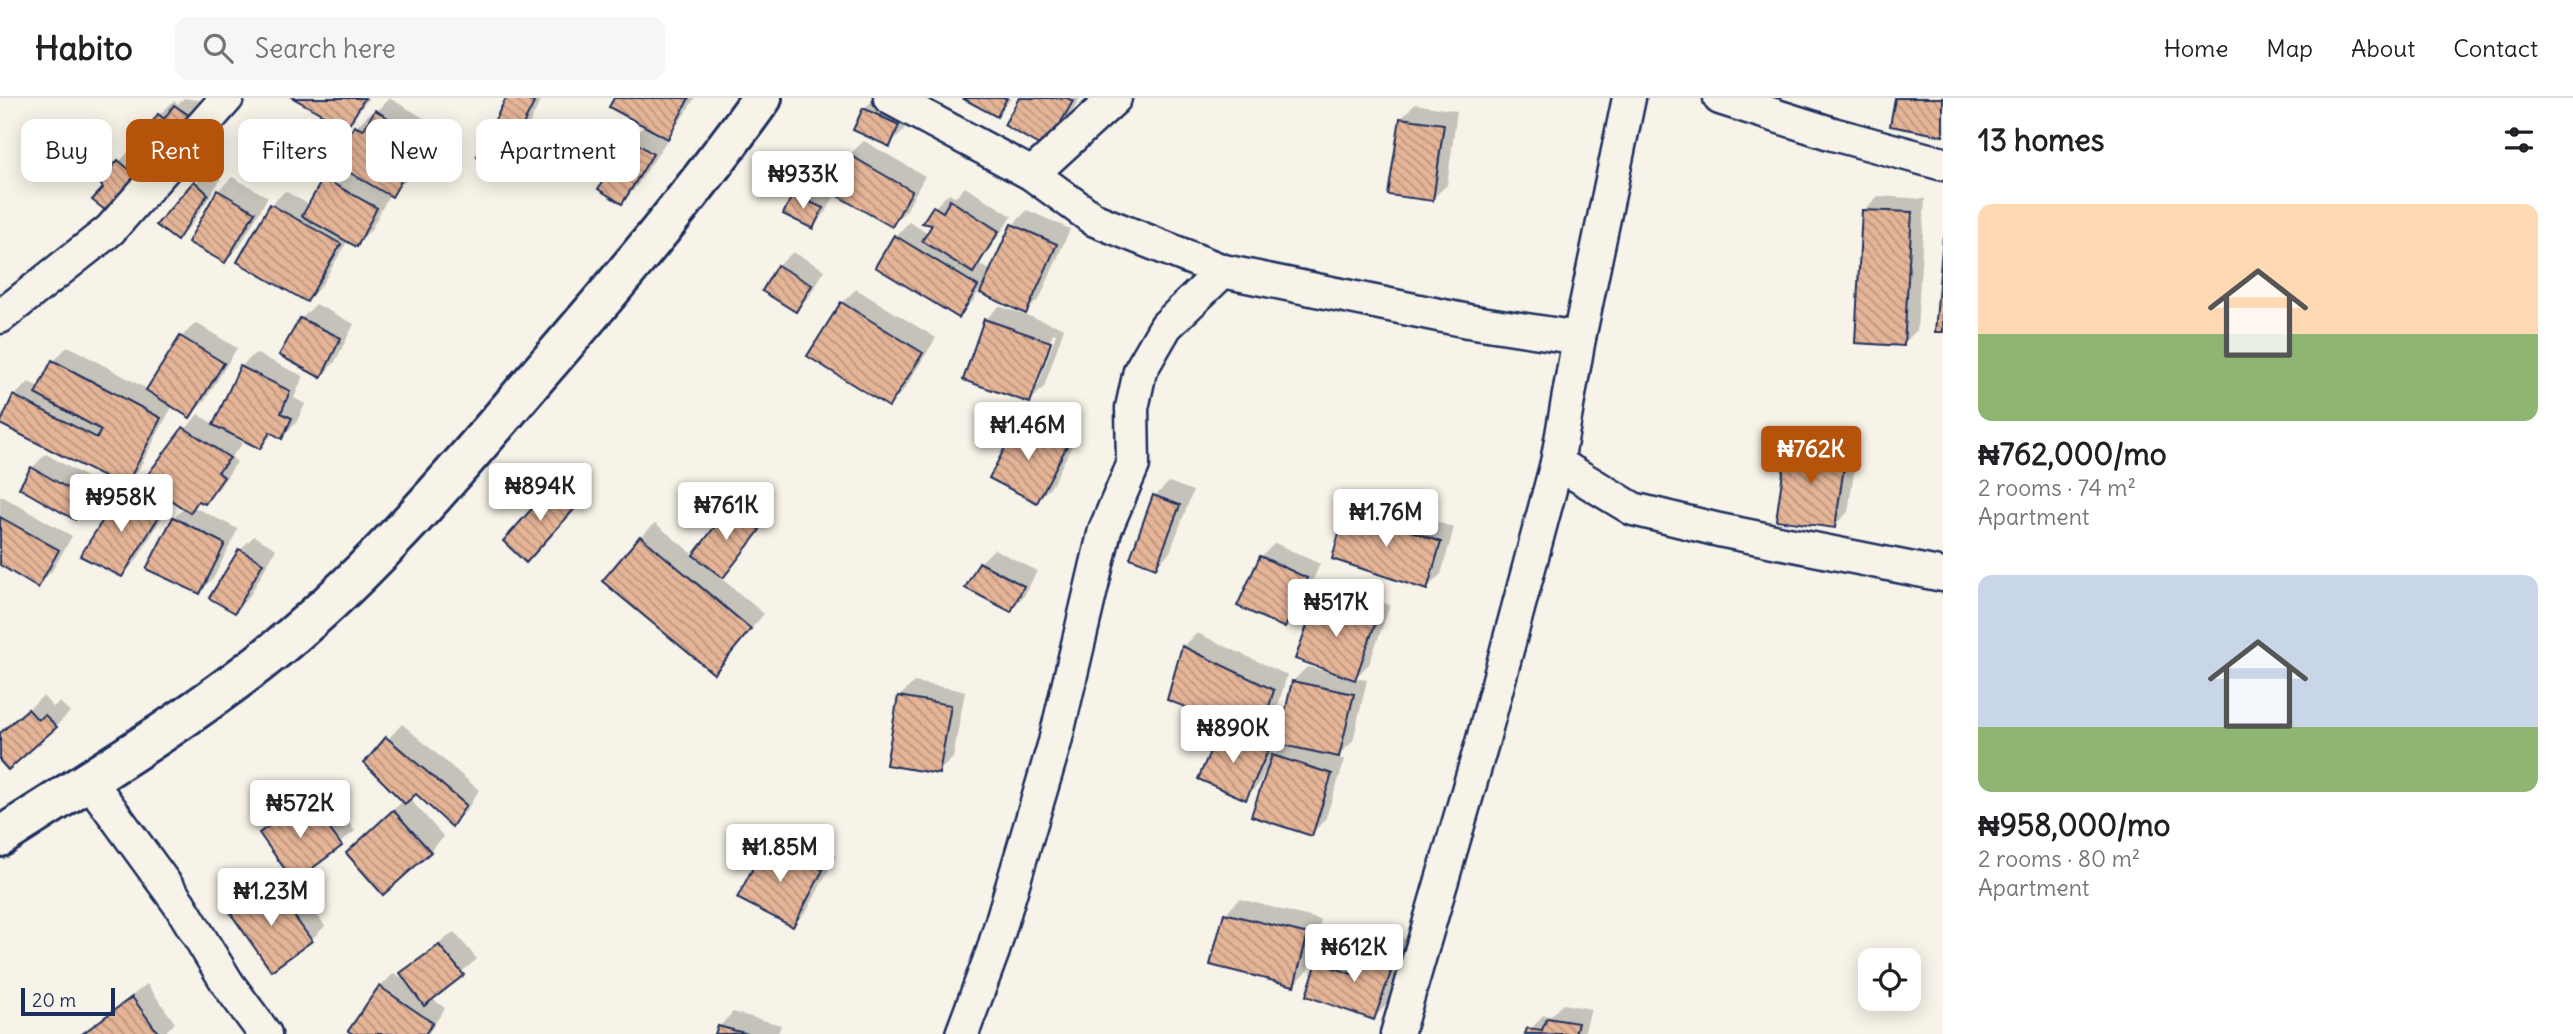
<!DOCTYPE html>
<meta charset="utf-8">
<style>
body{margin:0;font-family:Delius,sans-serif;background:#f6f6f6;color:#202124;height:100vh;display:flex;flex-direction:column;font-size:26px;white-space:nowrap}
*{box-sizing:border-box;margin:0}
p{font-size:23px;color:#757577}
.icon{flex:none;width:38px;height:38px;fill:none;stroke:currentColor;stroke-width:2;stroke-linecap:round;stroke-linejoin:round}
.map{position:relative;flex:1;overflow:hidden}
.details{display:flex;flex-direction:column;background:#fff;width:630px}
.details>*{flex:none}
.top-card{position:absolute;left:21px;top:21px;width:665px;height:63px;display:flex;gap:14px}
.controls{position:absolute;left:1858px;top:850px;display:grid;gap:14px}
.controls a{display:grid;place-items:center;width:63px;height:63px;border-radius:14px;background:#fff;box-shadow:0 4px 18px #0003;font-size:35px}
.scale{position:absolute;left:21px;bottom:18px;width:94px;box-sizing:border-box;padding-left:7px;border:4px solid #1b2f5e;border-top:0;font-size:19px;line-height:24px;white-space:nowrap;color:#1b2f5e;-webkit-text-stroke:5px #f7f3e8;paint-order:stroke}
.price{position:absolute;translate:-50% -60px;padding:0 16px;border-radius:7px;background:#fff;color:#222;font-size:23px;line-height:46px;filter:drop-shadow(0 2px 4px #0008)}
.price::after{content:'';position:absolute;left:50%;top:42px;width:21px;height:16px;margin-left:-10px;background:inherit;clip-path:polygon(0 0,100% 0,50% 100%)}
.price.on{background:#b45309;color:#fff}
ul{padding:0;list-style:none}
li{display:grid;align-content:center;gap:14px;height:371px;padding:0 35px}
li span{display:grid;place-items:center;height:217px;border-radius:14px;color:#555}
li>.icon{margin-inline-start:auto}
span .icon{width:126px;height:126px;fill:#fffc;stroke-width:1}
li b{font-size:30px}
h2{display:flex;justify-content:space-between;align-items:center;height:84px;padding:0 35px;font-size:30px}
.pill{padding:0 24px;border-radius:14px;background:#fff;box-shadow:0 4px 18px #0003;font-size:24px;line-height:63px}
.pill.on{background:#b45309;color:#fff}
header{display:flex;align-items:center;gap:42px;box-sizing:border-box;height:98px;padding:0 35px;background:#fff;border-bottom:2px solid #e0e0e0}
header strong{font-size:33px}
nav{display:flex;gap:38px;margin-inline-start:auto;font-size:24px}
.search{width:490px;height:63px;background:#f6f6f6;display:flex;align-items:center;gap:18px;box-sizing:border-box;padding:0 24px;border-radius:14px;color:#757577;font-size:26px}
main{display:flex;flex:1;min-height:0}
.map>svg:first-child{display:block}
.shadow{fill:#0003;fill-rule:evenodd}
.building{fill:url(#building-back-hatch);stroke:#1b2f5e;stroke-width:2}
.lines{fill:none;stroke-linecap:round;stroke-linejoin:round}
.minor-casing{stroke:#1b2f5e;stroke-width:37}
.tertiary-casing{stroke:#1b2f5e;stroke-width:44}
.minor{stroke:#f7f3e8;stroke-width:32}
.tertiary{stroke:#f7f3e8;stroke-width:38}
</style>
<header>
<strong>Habito</strong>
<div class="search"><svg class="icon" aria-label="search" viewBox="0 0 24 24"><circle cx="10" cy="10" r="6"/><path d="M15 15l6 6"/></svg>Search here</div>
<nav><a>Home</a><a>Map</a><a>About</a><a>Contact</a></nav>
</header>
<main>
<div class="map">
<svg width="1943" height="936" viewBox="0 0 1943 936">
<defs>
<pattern id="building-back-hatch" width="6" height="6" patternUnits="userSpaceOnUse" patternTransform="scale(1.75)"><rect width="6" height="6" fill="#e6b597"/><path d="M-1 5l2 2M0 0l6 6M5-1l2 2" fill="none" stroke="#ba947e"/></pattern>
</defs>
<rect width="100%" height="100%" fill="#f7f3e8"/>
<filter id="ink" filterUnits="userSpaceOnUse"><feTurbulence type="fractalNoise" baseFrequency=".0143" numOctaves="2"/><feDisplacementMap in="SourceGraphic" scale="14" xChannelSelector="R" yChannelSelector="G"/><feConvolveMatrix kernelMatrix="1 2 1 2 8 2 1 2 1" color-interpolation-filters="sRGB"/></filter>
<g filter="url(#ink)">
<!-- shadow -->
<g class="shadow">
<path d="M184 0 203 3 172 40 159 17 174 3 178 6Z"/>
<path d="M297 0H369L347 28Z"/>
<path d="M389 0 438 28 406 82 390 95 371 132 356 146 348 142 321 188 307 202 271 107 285 93 310 107 324 81 339 67 342 69 353 53 356 29 370 15 374 17Z"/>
<path d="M508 0H542L515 54 501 68Z"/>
<path d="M616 0H695L636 89 622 104 630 41 645 27Z"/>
<path d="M875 0 912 12 904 32 889 47 864 11Z"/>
<path d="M966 0H1012L996 17Z"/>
<path d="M1021 0H1080L1060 35 1046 49Z"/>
<path d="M1415 6 1457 13 1447 87 1432 101 1401 21Z"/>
<path d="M864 43 925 78 906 113 891 127 836 95 826 114 812 128 794 97 808 83 829 93 849 57Z"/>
<path d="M133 49 151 64 120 97 101 84Z"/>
<path d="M210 70 221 81 191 127 177 141 158 127Z"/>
<path d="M232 79 268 99 239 149 225 163 218 93Z"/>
<path d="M965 89 1012 118 979 166 992 173 1013 127 1027 112 1070 131 1040 200 1024 216 984 185 973 203 959 218 895 139 909 124 929 136 935 125 925 124 935 109 949 95 956 99Z"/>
<path d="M1878 98 1925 101 1917 232 1903 246 1864 112Z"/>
<path d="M793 154 825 172 810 197 796 212 778 168Z"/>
<path d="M856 191 936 240 903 293 889 307 842 205Z"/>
<path d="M316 206 354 226 335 264 321 278 282 256 301 221Z"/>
<path d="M999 208 1064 230 1044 289 1030 303 985 222ZM1053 235 1056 236 1038 288H1034Z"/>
<path d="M196 225 237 250 204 304 190 318 173 307 135 378 145 383 198 316 215 327 241 269 255 255 303 278 294 300 305 306 296 325 282 339 274 335 260 349 232 335 231 337 243 345 231 359 237 364 219 390 205 404 200 402 194 409 238 431 214 479 200 494 174 420 185 409 173 401 136 463 122 477 123 393 128 389 1 325 14 298 29 284 40 290 54 263 68 248 149 292 181 239Z"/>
<path d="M1034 310 1079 334 1051 389 1036 403 1020 324Z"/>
<path d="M1802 333 1859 341 1848 414 1834 428 1788 347Z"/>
<path d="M46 356 100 387 89 406 75 420 32 370Z"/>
<path d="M570 373 591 392 540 448 506 443Z"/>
<path d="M1169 384 1193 393 1170 454 1156 468 1155 398Z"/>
<path d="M746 396 773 417 721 480 764 516 714 574 641 439 655 425 695 458Z"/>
<path d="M1362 396 1454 430 1441 476 1427 490 1347 410Z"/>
<path d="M0 397 72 438 52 473 38 487 0 465Z"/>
<path d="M254 438 276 451 249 499 235 513 211 500 240 452Z"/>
<path d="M1275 445 1320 466 1299 513 1284 528 1261 459Z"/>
<path d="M994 451 1037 473 1024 498 1010 512 980 465Z"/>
<path d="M1332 487 1390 507 1369 566 1355 580 1367 582 1353 643 1337 659 1345 662 1325 722 1311 736 1268 674 1265 673 1259 686 1245 700 1221 632 1229 624 1183 549 1197 535 1287 577 1274 622 1265 631 1281 638 1293 583 1307 569 1329 574 1318 501ZM1278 644 1285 646 1272 659Z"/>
<path d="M914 584 965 593 953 660 938 674 900 598Z"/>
<path d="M43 598 53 609 60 604 70 614 56 628 0 661V636Z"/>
<path d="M402 626 479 692 466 713 452 727 416 694 409 700 444 739 430 753 362 741 404 702 366 665Z"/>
<path d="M321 687 355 733 293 782 325 828 311 842 233 816 288 773 261 736Z"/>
<path d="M782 730 836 758 807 813 793 827 768 744Z"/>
<path d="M1240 801 1321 822 1308 872 1294 887 1225 816Z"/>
<path d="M454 834 477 861 431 900 445 910 428 936H356L380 889 394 875 409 885 402 875Z"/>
<path d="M1385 834 1410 843 1388 905 1374 920 1319 865 1333 851 1366 862 1370 848Z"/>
<path d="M147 886 175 925 163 936H83Z"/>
<path d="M1563 906 1591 911 1584 936H1527L1543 917 1551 918Z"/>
<path d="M733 914 781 927 778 936H717L719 929Z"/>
</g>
<!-- building -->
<g class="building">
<path d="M293 0H365L347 30Z"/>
<path d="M506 0H525L534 5 501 70 477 58Z"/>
<path d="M614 0H689L668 41 609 9Z"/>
<path d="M962 0H1007L997 19Z"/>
<path d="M1019 0H1067L1073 3 1046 51 1004 27Z"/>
<path d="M1895 0H1943V38L1890 28Z"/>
<path d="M174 7 190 18 158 56 140 41 158 16 164 21Z"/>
<path d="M863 10 899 27 890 49 853 32Z"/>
<path d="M375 12 425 42 392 99 340 69 351 53 343 49 354 28 363 32Z"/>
<path d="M1400 20 1444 26 1433 103 1388 97Z"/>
<path d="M629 40 653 56 622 106 598 91Z"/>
<path d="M848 56 912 93 892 129 827 92Z"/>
<path d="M118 62 138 79 106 113 92 102 103 90 99 84Z"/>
<path d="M323 80 377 110 357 149 302 118Z"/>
<path d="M194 83 208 96 177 143 156 127Z"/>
<path d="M217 92 255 114 225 165 188 144Z"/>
<path d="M793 96 823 110 813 131 783 116Z"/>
<path d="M950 102 999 133 973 175 922 143 932 127 922 125 933 108 943 114Z"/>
<path d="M270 106 341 146 307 204 237 164Z"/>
<path d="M1862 112 1912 114 1904 248 1855 245Z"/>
<path d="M1011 126 1057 146 1026 216 980 195Z"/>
<path d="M894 137 978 188 959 220 875 169Z"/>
<path d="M1943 139V234H1935Z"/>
<path d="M777 167 812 187 796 214 762 193Z"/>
<path d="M841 204 923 255 889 309 807 258Z"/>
<path d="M300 220 341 240 321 280 279 257Z"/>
<path d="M984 221 1051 244 1030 305 963 282Z"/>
<path d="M180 238 224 265 190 320 146 292Z"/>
<path d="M52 262 161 320 125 390 0 326 13 297 97 340 101 332 35 296Z"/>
<path d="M240 268 290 293 281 315 292 320 282 341 270 334 260 351 213 327Z"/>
<path d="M1019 323 1067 348 1037 405 989 380Z"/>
<path d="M183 329 230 360 218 374 224 379 205 406 198 403 190 415 143 383Z"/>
<path d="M1787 347 1846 355 1835 430 1776 422Z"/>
<path d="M31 369 87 401 75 422 19 390Z"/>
<path d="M554 386 578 407 526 465 503 443Z"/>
<path d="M122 392 161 415 122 479 80 458Z"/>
<path d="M1153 397 1180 407 1156 470 1130 460Z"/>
<path d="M730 409 760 432 723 480 693 457Z"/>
<path d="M1346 409 1441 444 1427 492 1332 461Z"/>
<path d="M0 419 59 452 38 490 0 467Z"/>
<path d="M173 419 225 446 200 496 146 471Z"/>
<path d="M640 438 751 531 714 576 602 483Z"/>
<path d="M239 451 263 465 235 515 209 500Z"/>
<path d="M1260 458 1307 480 1285 530 1237 508Z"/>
<path d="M979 464 1024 488 1011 514 965 490Z"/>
<path d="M1317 500 1377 521 1355 582 1295 561Z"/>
<path d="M1182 548 1274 592 1260 638 1167 602Z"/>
<path d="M1292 583 1354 596 1339 659 1278 646Z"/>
<path d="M898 598 951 607 939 676 886 667Z"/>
<path d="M28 611 38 622 45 617 57 629 8 672 0 663V635Z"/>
<path d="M1220 631 1268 653 1246 702 1198 681Z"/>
<path d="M386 639 466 707 452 729 416 696 405 706 364 665Z"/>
<path d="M1272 657 1332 676 1312 738 1251 718Z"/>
<path d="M307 700 342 748 294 784 259 735Z"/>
<path d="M393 712 431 754 383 797 346 755Z"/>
<path d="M767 743 823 772 793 829 737 800Z"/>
<path d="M272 787 312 843 271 873 231 816Z"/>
<path d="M1224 815 1308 836 1294 888 1210 867Z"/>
<path d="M439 847 464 877 424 908 400 875Z"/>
<path d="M1369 847 1397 857 1374 922 1306 898 1317 864 1358 878Z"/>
<path d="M379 888 433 925 425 936H353L348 933Z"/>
<path d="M132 899 159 936H82Z"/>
<path d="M1547 920 1578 925 1575 936H1525L1527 930 1542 932Z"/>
<path d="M718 928 748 936H715Z"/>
</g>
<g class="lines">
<defs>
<g id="minor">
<path d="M890 0 1032 76 1095 122 1223 173 1468 223 1579 240"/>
<path d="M1720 0 1833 36 1943 66"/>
<path d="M1032 76 1115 0"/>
<path d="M0 219 110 132 227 0"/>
<path d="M1557 365 1633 411 1719 432 1943 477"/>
<path d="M89 682 180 807 228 886 265 936"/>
<path d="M962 936 993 853 1055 644 1105 432 1133 367 1132 310 1140 273 1166 228 1223 173"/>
<path d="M1397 936 1482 645 1557 365 1579 240 1629 0"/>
</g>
<path id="tertiary" d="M0 739C87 683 177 629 259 565 362 485 448 383 532 284 612 192 691 99 762 0"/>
</defs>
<!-- minor casing -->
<use href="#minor" class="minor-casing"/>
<!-- tertiary casing -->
<use href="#tertiary" class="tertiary-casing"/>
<!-- minor -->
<use href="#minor" class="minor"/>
<!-- tertiary -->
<use href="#tertiary" class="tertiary"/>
</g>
</g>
</svg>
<div class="controls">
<a><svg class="icon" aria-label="locate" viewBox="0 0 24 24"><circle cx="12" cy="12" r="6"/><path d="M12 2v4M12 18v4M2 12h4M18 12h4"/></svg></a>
</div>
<div class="scale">20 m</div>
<b class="price" style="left:803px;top:113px">₦933K</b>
<b class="price" style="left:1028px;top:364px">₦1.46M</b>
<b class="price on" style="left:1811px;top:388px">₦762K</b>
<b class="price" style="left:540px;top:425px">₦894K</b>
<b class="price" style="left:121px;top:436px">₦958K</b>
<b class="price" style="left:726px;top:444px">₦761K</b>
<b class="price" style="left:1386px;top:451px">₦1.76M</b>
<b class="price" style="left:1336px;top:541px">₦517K</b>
<b class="price" style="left:1233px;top:667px">₦890K</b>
<b class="price" style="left:300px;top:742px">₦572K</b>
<b class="price" style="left:780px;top:786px">₦1.85M</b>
<b class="price" style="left:271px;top:830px">₦1.23M</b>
<b class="price" style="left:1354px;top:886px">₦612K</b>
<div class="top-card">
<a class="pill">Buy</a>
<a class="pill on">Rent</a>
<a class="pill">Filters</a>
<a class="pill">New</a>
<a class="pill">Apartment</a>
</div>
</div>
<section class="details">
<h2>13 homes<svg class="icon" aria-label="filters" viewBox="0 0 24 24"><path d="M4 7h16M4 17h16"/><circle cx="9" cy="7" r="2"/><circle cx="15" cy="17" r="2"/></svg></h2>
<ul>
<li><span style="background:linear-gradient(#ffd9b3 60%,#8fb573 0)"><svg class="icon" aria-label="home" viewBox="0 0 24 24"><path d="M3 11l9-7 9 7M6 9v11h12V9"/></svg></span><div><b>₦762,000/mo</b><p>2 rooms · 74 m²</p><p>Apartment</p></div></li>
<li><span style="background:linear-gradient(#c9d6e8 70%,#8fb573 0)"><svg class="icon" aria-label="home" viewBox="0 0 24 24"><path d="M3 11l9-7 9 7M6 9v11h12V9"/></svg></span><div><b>₦958,000/mo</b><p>2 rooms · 80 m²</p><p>Apartment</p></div></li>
</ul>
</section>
</main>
